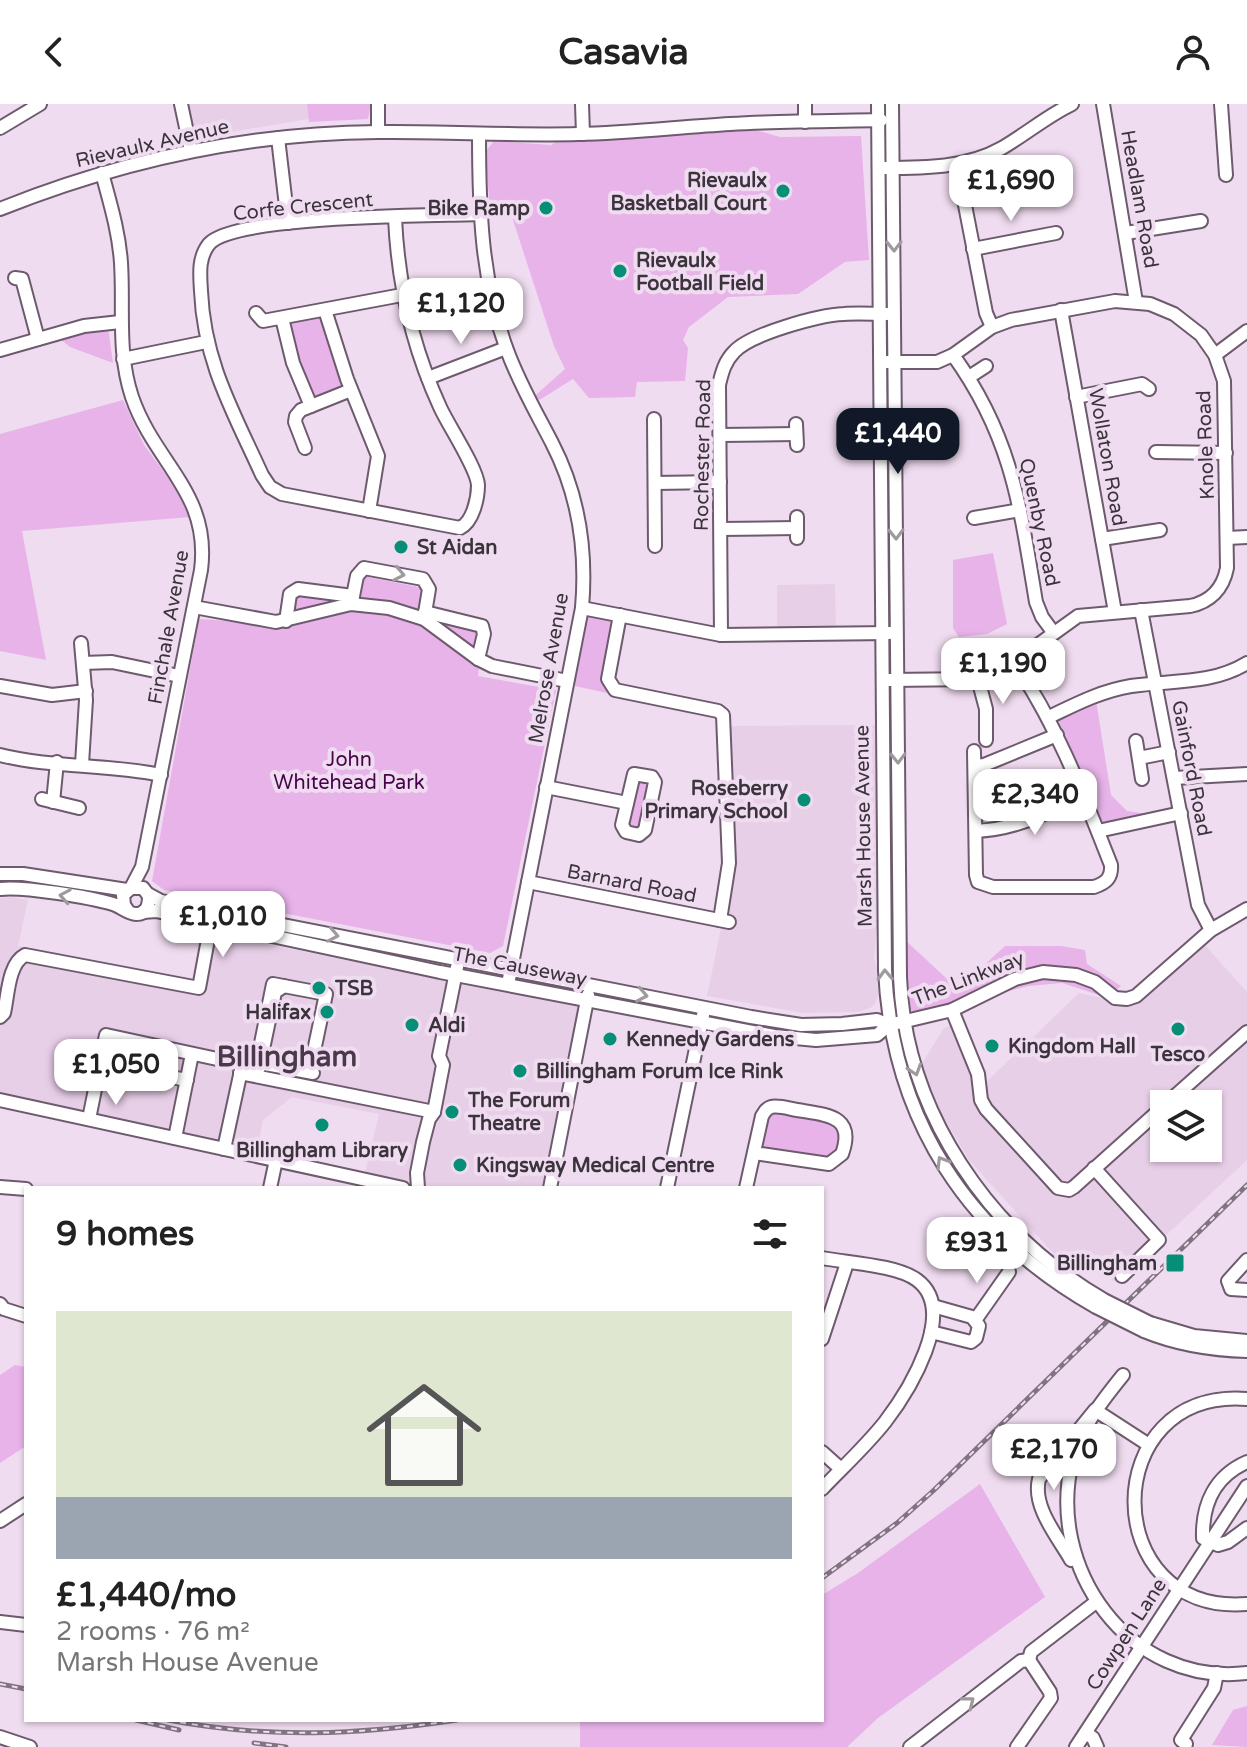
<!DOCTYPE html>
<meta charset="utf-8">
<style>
body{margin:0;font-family:"Varela Round",sans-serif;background:#f6f6f6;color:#222;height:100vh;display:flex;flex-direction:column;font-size:30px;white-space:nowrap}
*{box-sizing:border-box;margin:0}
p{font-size:26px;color:#767676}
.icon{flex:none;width:44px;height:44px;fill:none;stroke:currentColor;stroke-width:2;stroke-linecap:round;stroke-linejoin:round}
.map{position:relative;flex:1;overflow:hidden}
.details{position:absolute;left:24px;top:1082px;width:800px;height:536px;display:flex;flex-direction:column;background:#fff;border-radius:0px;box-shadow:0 2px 6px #0004}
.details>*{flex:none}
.buttons{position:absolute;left:1150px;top:986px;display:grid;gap:16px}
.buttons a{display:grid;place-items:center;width:72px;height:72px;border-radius:0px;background:#fff;box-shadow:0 2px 6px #0004;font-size:40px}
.price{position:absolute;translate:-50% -68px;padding:0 18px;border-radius:16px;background:#fff;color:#222;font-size:26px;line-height:52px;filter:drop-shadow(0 2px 4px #0008)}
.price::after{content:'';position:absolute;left:50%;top:48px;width:24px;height:18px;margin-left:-12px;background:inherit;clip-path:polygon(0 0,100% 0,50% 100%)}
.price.selected{background:#111827;color:#fff}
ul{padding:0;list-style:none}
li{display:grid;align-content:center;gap:16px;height:424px;padding:0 32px}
li span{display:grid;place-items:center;height:248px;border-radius:0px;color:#555}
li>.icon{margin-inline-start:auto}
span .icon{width:144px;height:144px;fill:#fffc;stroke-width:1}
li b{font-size:34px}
h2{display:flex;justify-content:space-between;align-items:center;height:96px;padding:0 32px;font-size:34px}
header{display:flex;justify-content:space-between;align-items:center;height:104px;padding:0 32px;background:#fff;font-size:36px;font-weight:700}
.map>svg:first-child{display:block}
.built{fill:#e8cfe8;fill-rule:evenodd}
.green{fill:#e7b3e9}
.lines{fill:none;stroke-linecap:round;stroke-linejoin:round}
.minor-casing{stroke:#6d5b6d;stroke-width:16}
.minor{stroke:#fff;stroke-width:12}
.rail-casing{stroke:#817481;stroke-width:5}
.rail{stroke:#f0dcf0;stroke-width:2;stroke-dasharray:6;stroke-linecap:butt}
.minor-bridge-casing{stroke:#6d5b6d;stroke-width:16;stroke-linecap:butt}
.minor-bridge{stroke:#fff;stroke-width:12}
.oneway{stroke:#9e9a9e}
.poi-dot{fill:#068e76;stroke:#f0dcf0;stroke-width:3}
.labels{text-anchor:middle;stroke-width:8;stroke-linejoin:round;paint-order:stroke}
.street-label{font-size:20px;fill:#3c343c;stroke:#f0dcf0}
.poi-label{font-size:20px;font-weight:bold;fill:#3c343c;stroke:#f0dcf0;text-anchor:start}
.park-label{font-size:20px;fill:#45034a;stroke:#f0dcf0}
.district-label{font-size:28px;font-weight:bold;fill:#49394a;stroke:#f0dcf0}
</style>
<header><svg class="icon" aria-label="back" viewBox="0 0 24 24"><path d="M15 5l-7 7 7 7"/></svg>Casavia<svg class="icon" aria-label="person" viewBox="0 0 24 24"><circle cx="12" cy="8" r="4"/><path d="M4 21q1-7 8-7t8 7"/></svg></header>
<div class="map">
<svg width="1247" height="1643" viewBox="0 0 1247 1643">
<rect width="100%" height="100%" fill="#f0dcf0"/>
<!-- built -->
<g class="built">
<path d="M187 0H307L309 15 195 34Z"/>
<path d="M835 480 836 525H777V481Z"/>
<path d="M875 621 878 814 874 854 877 865 878 890 875 900 870 904 858 908 803 909 707 892 732 771 731 622Z"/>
<path d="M12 793 28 796 18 842 197 880 211 829 462 879 588 901 552 1084H392L0 991V794ZM292 993 379 1010 365 1069 257 1046 263 1016Z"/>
<path d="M1204 840 1247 888V1056L1116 1178 1055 1151 969 1056 942 1011 921 961 944 924 954 920 980 984 1079 889 1133 901ZM1164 1000H1208V1044H1164Z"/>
</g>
<!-- green -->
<g class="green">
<path d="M307 0H371L368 15 309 18Z"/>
<path d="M752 25 780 33 861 32 869 156 845 158 798 190 728 193 689 223 683 236 688 244 685 277 637 278 635 293 589 294 573 275 541 295 529 297 565 265 554 242 510 107 491 113 485 48 494 37 551 41 557 37 634 34Z"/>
<path d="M318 211 324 214 344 277 339 288 317 297 310 293 288 225 292 217Z"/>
<path d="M108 223 113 259 70 243 59 234Z"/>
<path d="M123 296 144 341 178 387 190 413 22 427 46 556 0 547V330Z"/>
<path d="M993 449 1007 520 987 530 959 533 953 524V456Z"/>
<path d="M353 470 433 486 430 506 485 521 478 572 556 586 503 842 490 849 164 786 152 777 199 515 283 520 291 482 348 489Z"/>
<path d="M583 507 617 513 607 589 570 581Z"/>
<path d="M1096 596 1111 691 1127 707 1163 712 1101 723 1056 620V613Z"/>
<path d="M634 670 655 675 643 730 622 723Z"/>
<path d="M905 836 958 885 1005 842H1061L1085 846 1087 860 1121 882 1108 894 1062 879 1029 882 919 909 910 906Z"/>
<path d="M779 1005 832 1014C842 1028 843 1035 834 1049L819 1055 756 1045 769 1008Z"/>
<path d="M15 1261 26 1263V1342L0 1359V1271Z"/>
<path d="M980 1380 1045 1493 878 1614 847 1643H580V1616H822V1491L858 1469Z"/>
<path d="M1247 1602V1643L1212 1641 1233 1606Z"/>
</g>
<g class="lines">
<defs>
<g id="minor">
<path d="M181 0 191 47"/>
<path d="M582 0 583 30"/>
<path d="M805 0V18"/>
<path d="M878 0 885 866C892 1015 967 1130 1096 1203"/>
<path d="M892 0 900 873C905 1008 989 1129 1104 1196"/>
<path d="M1103 0 1136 198"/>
<path d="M1221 0 1226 71"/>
<path d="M0 24 40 0"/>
<path d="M378 28V0"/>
<path d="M479 30C479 104 481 176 507 246 519 279 536 308 552 339 579 391 587 446 582 504L508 880"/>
<path d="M278 34 288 119"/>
<path d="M957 60 986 209 992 223"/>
<path d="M885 64C924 64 967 64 1002 44 1026 30 1047 12 1072 0"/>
<path d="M102 69C110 99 119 128 121 159 124 205 117 248 132 293 155 360 211 389 201 466L146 743 142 763 131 784"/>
<path d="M0 105C120 57 248 29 378 28 445 27 511 32 578 30 629 29 679 23 730 20 780 17 831 17 881 16"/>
<path d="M395 114C398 181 412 242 440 303 448 321 477 364 478 381 478 394 473 418 460 424L282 390 270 383 262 371C233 307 204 258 201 187 200 170 198 154 209 140 234 111 433 112 480 110"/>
<path d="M1126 129 1201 117"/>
<path d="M973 145 1056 129"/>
<path d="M15 174 22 175 38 235"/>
<path d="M325 206 347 275 378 352 369 407"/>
<path d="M1061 206 1115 508"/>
<path d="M256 209 263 217 402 191"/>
<path d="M282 214 293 259 311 302"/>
<path d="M0 246 84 222 120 218"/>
<path d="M953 251C1012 333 1020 402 1036 498L1042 513 1053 528"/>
<path d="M1215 251 1247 227"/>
<path d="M123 255 206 238"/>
<path d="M887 258H937L953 251 992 223 1011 216 1115 197 1150 200 1174 210 1201 231 1215 251 1224 277 1227 464C1223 485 1210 498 1190 502L1078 512 1003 566 978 575 889 576"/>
<path d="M969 273 986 262"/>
<path d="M428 274 506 244"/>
<path d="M1076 293 1142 280 1149 285"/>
<path d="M654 315 655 442"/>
<path d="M796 320 797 341"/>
<path d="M720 331 796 330"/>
<path d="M305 344 295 318 296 312 301 306 351 286"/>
<path d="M1156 348 1226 349"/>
<path d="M655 379 720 378"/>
<path d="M797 413V434"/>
<path d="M974 414 1020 406"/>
<path d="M721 425 797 424"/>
<path d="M1227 434 1247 433"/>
<path d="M1102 435 1160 426"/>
<path d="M353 492 357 472 364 464 423 475 429 485 424 515"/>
<path d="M194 503 276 518 351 500 389 504 424 515 478 555 492 562 567 577"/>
<path d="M582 504 721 531 890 529"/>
<path d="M1141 506 1198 801 1211 826"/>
<path d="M425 508 482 522 484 530 478 555"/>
<path d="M620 511 608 575 615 586 718 607 723 611 729 759 720 816"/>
<path d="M286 517 290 490 298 485 353 492 352 497"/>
<path d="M721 531 719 281C722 268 725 257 734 248 750 230 819 211 844 210 858 209 873 210 887 210"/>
<path d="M81 539 86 596 82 660"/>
<path d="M83 559 112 558 179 572"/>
<path d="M978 575 986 605V636"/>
<path d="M0 582 52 591 86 587"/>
<path d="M1049 613C1076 600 1101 587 1131 582 1171 576 1211 581 1247 559"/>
<path d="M1136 637 1142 675"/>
<path d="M974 647 976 771 978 778 993 783H1094C1106 779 1112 774 1111 761 1083 690 1057 621 1014 558"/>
<path d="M0 651C52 664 108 660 161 671"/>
<path d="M1139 654 1169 648"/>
<path d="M975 662 984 661 1057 631"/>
<path d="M634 670 652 673 655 678 645 726 639 731 626 728 622 721Z"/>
<path d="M1174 674 1247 670"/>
<path d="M546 683 627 699"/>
<path d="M42 695 79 704"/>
<path d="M53 698 57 658"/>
<path d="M976 727C1017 725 1046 709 1083 692"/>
<path d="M1098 727 1181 709"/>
<path d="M0 770H23L127 786"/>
<path d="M528 778 729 818"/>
<path d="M0 785C23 782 89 793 113 800 120 802 128 810 136 810 147 810 149 801 149 792L143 784H131L123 791 124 801 128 807"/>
<path d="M148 790 161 797 751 913 801 921 842 920 877 916 889 921 952 906 1015 875 1043 868 1076 871 1095 878 1115 894 1127 895 1136 892 1211 826 1247 805"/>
<path d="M143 808 156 807 440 868 774 932 816 936 877 931 889 921"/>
<path d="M273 880 326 890 310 966 313 969 254 958 258 954Z"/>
<path d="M952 906 978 970 981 996 986 1005 1058 1084 1069 1086 1074 1083 1164 1002"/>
<path d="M0 913 4 909C8 892 8 860 25 851L199 884 211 819"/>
<path d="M101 960 187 976"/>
<path d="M240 969 434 1008"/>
<path d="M0 996 403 1084"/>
<path d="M1166 1000 1247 928"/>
<path d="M89 1015 106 931 259 964 275 888 284 882"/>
<path d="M175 1034 192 950"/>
<path d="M224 1045 242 962"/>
<path d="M1094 1064 1159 1136 1122 1172"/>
<path d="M0 1083 26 1085"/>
<path d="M270 1084 276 1056"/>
<path d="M418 1084 417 1069 423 1038 429 1015 434 1008 443 961 439 952 457 863"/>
<path d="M550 1084 588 891"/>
<path d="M667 1084 703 911"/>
<path d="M746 1084 762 1012C765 1008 765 1005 771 1003 779 1001 790 1005 797 1006 826 1011 856 1011 842 1050L829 1060 754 1049"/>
<path d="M822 1154C848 1159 897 1161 917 1176 959 1207 908 1288 885 1318 866 1342 843 1363 822 1385"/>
<path d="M1247 1156 1228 1177 1231 1185 1247 1186"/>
<path d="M0 1200 4 1205 26 1212"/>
<path d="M976 1215 1009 1168"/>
<path d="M1150 1219 1194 1232 1247 1237"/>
<path d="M1144 1227C1178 1241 1211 1246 1247 1247"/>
<path d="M931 1228 971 1238 976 1234 979 1222 972 1213 933 1202"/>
<path d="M822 1235 847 1159"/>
<path d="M1123 1271C1102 1297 1082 1322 1073 1354 1044 1463 1129 1583 1247 1569"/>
<path d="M1247 1295C1097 1283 1097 1512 1247 1500"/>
<path d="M822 1348 841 1365"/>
<path d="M1247 1358C1215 1372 1202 1400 1203 1434L1218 1441 1228 1438 1247 1424"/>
<path d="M0 1417 26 1400"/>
<path d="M1071 1456C1058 1433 1032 1403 1039 1375L1095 1306 1149 1341"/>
<path d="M0 1518 26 1521"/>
<path d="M1029 1556 1031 1548 1096 1498"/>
<path d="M1086 1629 1093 1634 1097 1643"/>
<path d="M0 1633 30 1643"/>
<path d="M1186 1640 1181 1636 1214 1584 1217 1569"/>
<path d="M910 1643 1021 1557 1029 1556"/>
<path d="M1017 1643 1051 1594 1050 1588 1029 1556"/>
<path d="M1076 1643 1247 1382"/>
</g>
</defs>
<!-- minor casing -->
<use href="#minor" class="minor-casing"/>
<!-- minor -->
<use href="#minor" class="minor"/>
<defs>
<g id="rail">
<path d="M822 1474 897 1419 933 1387 1247 1081"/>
<path d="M0 1580 26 1585"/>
<path d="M136 1616 179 1626"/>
<path d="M168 1616C268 1635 358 1631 457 1616"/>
<path d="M254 1639 286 1643"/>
</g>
</defs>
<!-- rail casing -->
<use href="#rail" class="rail-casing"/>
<!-- rail -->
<use href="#rail" class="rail"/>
<defs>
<g id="minor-bridge">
<path d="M1104 1196 1150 1219"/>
<path d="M1096 1203 1144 1227"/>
</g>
</defs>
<!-- minor-bridge casing -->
<use href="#minor-bridge" class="minor-bridge-casing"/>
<!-- minor-bridge -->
<use href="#minor-bridge" class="minor-bridge"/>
</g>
<!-- one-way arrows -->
<defs><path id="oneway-chevron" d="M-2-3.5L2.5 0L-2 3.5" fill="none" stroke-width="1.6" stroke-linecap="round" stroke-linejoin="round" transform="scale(2)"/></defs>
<g class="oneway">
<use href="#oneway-chevron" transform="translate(894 142) rotate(89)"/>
<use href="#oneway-chevron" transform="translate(896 430) rotate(89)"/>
<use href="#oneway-chevron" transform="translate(399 470) rotate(11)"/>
<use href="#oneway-chevron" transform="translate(898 654) rotate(89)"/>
<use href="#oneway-chevron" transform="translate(65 792) rotate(-170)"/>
<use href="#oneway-chevron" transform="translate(333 831) rotate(11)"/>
<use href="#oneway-chevron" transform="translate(885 871) rotate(-92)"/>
<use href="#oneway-chevron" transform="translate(642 891) rotate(11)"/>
<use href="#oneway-chevron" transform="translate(915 966) rotate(72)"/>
<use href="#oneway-chevron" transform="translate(942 1058) rotate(-121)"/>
<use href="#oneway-chevron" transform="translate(969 1598) rotate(-38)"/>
</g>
<!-- markers -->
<g class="poi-dot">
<circle cx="783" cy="87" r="8"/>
<circle cx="546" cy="104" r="8"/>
<circle cx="620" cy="167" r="8"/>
<circle cx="401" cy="443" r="8"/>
<circle cx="804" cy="696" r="8"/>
<circle cx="319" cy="884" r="8"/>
<circle cx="327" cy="908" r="8"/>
<circle cx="412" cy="921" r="8"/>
<circle cx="1178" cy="925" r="8"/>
<circle cx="610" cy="935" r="8"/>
<circle cx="992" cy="942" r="8"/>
<circle cx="520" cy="967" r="8"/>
<circle cx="452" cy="1008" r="8"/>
<circle cx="322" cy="1021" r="8"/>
<circle cx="460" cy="1061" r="8"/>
<rect x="1165" y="1149" width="20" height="20" rx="4"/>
</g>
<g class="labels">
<!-- street labels -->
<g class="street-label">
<text transform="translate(152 39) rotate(-13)" y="7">Rievaulx Avenue</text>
<text transform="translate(1140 95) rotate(80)" y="7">Headlam Road</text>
<text transform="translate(303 102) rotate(-6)" y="7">Corfe Crescent</text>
<text transform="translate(1205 341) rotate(-92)" y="7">Knole Road</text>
<text transform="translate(702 351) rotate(-89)" y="7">Rochester Road</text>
<text transform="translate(1108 353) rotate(80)" y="7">Wollaton Road</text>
<text transform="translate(1040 418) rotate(78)" y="7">Quenby Road</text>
<text transform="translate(168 523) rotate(-80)" y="7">Finchale Avenue</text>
<text transform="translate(548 564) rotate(-80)" y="7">Melrose Avenue</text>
<text transform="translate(1192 664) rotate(79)" y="7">Gainford Road</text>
<text transform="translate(863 722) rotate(-91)" y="7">Marsh House Avenue</text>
<text transform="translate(632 779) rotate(11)" y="7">Barnard Road</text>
<text transform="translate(520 862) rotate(11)" y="7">The Causeway</text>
<text transform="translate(968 874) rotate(-21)" y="7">The Linkway</text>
<text transform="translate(1126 1530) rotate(-57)" y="7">Cowpen Lane</text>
</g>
<!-- poi labels -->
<g class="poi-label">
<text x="767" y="83" text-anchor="end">Rievaulx<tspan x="767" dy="23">Basketball Court</tspan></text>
<text x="530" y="111" text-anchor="end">Bike Ramp</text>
<text x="636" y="163">Rievaulx<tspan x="636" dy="23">Football Field</tspan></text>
<text x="417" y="450">St Aidan</text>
<text x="788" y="691" text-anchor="end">Roseberry<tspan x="788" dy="23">Primary School</tspan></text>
<text x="335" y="891">TSB</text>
<text x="311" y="915" text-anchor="end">Halifax</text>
<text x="428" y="928">Aldi</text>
<text x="626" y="942">Kennedy Gardens</text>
<text x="1008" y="949">Kingdom Hall</text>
<text x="1178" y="957" text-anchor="middle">Tesco</text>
<text x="536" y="974">Billingham Forum Ice Rink</text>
<text x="468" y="1003">The Forum<tspan x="468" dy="23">Theatre</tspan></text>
<text x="322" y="1053" text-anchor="middle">Billingham Library</text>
<text x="476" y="1068">Kingsway Medical Centre</text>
<text x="1157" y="1166" text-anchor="end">Billingham</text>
</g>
<!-- park labels -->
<g class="park-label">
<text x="349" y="662">John<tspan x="349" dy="23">Whitehead Park</tspan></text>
</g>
<!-- district labels -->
<g class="district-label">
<text x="287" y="962">Billingham</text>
</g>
</g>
</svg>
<div class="buttons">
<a><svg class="icon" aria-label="layers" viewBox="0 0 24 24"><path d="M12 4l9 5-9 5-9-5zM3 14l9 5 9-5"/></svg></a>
</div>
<b class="price" style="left:1011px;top:119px">£1,690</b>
<b class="price" style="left:461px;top:242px">£1,120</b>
<b class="price selected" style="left:898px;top:372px">£1,440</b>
<b class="price" style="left:1003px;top:602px">£1,190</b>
<b class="price" style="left:1035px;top:733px">£2,340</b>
<b class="price" style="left:223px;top:855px">£1,010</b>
<b class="price" style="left:116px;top:1003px">£1,050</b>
<b class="price" style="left:977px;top:1181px">£931</b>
<b class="price" style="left:1054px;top:1388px">£2,170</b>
<section class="details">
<h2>9 homes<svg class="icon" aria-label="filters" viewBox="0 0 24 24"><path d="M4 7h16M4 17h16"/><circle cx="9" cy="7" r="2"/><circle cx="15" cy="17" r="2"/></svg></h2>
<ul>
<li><span style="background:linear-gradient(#dfe7d0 75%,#9aa5b1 0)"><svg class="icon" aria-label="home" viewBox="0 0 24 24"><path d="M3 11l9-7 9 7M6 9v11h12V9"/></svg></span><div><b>£1,440/mo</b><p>2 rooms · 76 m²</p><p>Marsh House Avenue</p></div></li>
</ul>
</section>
</div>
